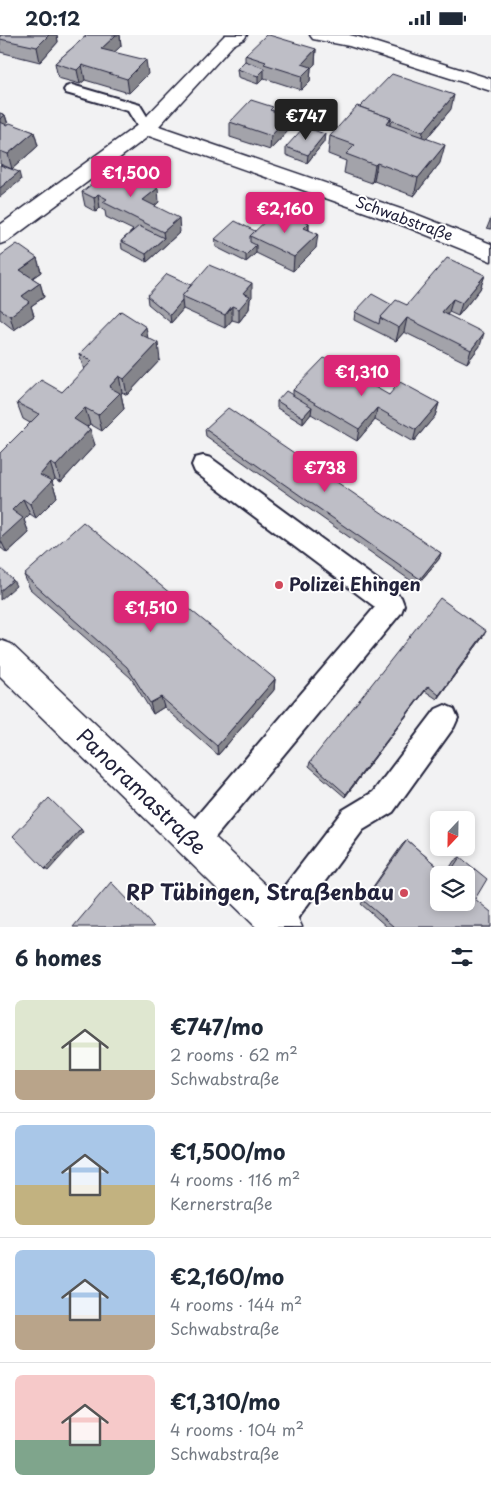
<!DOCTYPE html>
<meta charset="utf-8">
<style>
body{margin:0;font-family:"Playpen Sans",sans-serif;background:#f2f2f3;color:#1f2937;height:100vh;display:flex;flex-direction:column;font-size:19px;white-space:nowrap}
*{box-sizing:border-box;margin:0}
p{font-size:16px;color:#747a83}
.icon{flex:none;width:28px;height:28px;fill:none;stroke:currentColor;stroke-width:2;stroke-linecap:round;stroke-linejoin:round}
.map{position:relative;height:892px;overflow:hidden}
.details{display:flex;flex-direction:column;background:#fff;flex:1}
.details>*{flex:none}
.needle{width:32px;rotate:202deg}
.fabs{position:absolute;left:430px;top:776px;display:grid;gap:10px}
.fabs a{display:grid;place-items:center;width:45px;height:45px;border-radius:8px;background:#fff;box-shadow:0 2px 8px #0003;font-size:25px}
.price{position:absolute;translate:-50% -42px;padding:0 11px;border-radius:5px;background:#db2777;color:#fff;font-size:16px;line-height:32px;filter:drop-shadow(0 1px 2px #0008)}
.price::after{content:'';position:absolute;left:50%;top:30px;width:15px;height:11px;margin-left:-8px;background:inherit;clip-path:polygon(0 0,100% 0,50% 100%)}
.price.on{background:#222;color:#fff}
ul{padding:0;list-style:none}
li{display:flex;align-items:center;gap:15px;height:125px;padding:0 15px}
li+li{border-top:1px solid #e0e1e3}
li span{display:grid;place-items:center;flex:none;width:140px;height:100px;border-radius:8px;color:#555}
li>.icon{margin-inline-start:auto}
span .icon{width:60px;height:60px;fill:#fffc;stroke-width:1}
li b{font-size:21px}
h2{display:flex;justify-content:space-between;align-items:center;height:60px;padding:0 15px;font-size:21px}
.status{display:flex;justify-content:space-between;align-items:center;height:35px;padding:0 25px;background:#fff;direction:ltr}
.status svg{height:14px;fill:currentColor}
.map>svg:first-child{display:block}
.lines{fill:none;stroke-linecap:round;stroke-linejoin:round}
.service-casing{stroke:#22223b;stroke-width:4}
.minor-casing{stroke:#22223b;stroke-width:3}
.tertiary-casing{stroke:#22223b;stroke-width:3}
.service{fill:#fff;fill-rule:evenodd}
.minor{fill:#fff;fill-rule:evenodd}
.tertiary{fill:#fff;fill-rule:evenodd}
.wall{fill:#a3a3aa;stroke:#22223b}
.shaded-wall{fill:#85858b;stroke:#22223b}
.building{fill:#bebec6;stroke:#22223b}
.poi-dot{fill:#d1495b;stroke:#fff;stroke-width:2}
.labels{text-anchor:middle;stroke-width:4;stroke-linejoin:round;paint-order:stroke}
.far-street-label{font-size:15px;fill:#22223b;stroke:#fff}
.poi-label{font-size:18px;font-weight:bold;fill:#22223b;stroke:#fff;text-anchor:start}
.near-street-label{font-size:21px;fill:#22223b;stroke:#fff}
.near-poi-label{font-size:21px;font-weight:bold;fill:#22223b;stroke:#fff;text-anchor:end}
</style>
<div class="status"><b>20:12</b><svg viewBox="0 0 49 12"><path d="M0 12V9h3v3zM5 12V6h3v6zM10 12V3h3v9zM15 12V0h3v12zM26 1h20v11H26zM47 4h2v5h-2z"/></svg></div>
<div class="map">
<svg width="491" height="892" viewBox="0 0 491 892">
<rect width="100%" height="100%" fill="#f2f2f3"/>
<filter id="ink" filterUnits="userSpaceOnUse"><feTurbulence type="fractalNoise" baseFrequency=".02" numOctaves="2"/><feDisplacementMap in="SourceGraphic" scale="10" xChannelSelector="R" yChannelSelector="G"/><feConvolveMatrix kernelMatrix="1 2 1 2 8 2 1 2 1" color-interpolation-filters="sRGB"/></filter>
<g filter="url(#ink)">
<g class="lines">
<defs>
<g id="service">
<path d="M72 50 140 70 154 93 152 96H140L128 76 66 58 64 55 66 52Z"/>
<path d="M203 421 211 423 401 562 404 570 401 578 203 817 193 821 183 817 179 807 183 797 375 572 195 437 192 430 195 423Z"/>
<path d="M445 670 454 674 458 683 454 692 393 777 363 795 291 892H264L262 886 266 875 343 775 373 757 436 674Z"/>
</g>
<g id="minor">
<path d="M225 0H247L244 4 233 10 159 91 418 180 491 209V226L402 190 149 101 8 206 0 209V190L139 89Z"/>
<path d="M310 0H349L358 2 491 44V56L349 11 313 4Z"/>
</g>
<path id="tertiary" d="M0 605 11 609 296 879 302 892H256L0 641Z"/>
</defs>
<!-- service casing -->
<use href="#service" class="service-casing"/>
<!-- minor casing -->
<use href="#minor" class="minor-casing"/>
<!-- tertiary casing -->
<use href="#tertiary" class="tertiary-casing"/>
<!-- service -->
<use href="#service" class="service"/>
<!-- minor -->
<use href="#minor" class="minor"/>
<!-- tertiary -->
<use href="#tertiary" class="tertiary"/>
</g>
<!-- wall -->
<g class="wall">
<path d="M0 0H57L58 7 40 27 0 17Z"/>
<path d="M87 0H120L121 11 114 17 148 39 129 58 85 45 80 49 58 43 55 28Z"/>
<path d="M316 14 315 29 311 33 310 46 301 55 264 43 258 49 238 42 237 34 245 26V20Z"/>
<path d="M360 72 451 74 427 103 440 128 414 161 374 146 372 148 344 138 346 126 328 119 330 101Z"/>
<path d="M273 75 289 95 270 115 230 102V87Z"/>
<path d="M0 78 5 80 8 89 34 97 38 111 12 134 0 129Z"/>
<path d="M324 107 307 128 286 120V112Z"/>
<path d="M82 157 159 167 155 171 180 197 147 227 122 214 121 206 133 195 106 182 105 176 100 173 96 177 85 171Z"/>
<path d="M491 183V194L487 193Z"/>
<path d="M286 184 309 188V194L316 213 293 236 256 218 246 227 216 212 215 204 255 196Z"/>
<path d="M0 221 37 223 41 237 32 243 40 248 44 262 31 271 34 281 14 295 0 284Z"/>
<path d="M485 240 480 254 458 281 449 277 447 280 480 311 467 328 404 297 396 306 354 285 355 277 392 270H407Z"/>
<path d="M191 250 252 262 250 264 249 274 239 287 232 285 225 293 183 274 171 288 148 269 147 261Z"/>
<path d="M148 303 160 325 127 360 122 357 121 359 124 374 102 396 90 389 87 392 95 410 61 447 55 444 52 447 57 462 36 483 30 479 24 485 29 498 7 518 0 512V418L30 388 23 384 17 368 62 357 84 335 79 319Z"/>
<path d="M293 355 389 360 439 368 435 381 413 407 375 385 357 406 311 379 303 389 277 373V366L293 360Z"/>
<path d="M205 394 441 518 439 524 417 550 206 401Z"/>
<path d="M24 540 275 644 274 655 218 720 164 672 153 679 131 643 30 554Z"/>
<path d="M483 602 437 664 425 656 345 762 309 731 310 727Z"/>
<path d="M407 805 446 839 454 826 460 822 475 864 491 892H387L361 869 402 810Z"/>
</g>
<!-- shaded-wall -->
<g class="shaded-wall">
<path d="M49 0H57L58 7 40 27 37 12Z"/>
<path d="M116 0H120L121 11 103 28 101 14Z"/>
<path d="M316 14 315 29 311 33 310 46 301 55 302 29Z"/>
<path d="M146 25 148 39 129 58 127 44Z"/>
<path d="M82 30 85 45 80 49 77 35Z"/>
<path d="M264 35V43L258 49V41Z"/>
<path d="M454 60 451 74 420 111 423 97Z"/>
<path d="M5 80 9 94 0 95V84Z"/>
<path d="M289 81V95L270 115 271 101Z"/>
<path d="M391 83 388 102 386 89Z"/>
<path d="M34 97 38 111 12 134 8 119Z"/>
<path d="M325 99 324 107 307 128 308 120Z"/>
<path d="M445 110 440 128 414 161 418 143Z"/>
<path d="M377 128 374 146 372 148 375 130Z"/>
<path d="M19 137 21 145 0 162V153Z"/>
<path d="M158 153 159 167 145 179 143 165Z"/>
<path d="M98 159 100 173 96 177 94 163Z"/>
<path d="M179 183 180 197 147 227 146 219 164 203 163 197Z"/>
<path d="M309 188 308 202 304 193Z"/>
<path d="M318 199 316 213 293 236 294 222Z"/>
<path d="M256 210V218L246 227V220Z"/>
<path d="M37 223 41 237 24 249 20 235Z"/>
<path d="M485 240 480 254 458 281 462 268Z"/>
<path d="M40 248 44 262 31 271 34 281 14 295 10 281 22 261Z"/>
<path d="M252 248V262L250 264 249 274 239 287V274L243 258Z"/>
<path d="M453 264 449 277 438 291 442 277Z"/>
<path d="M182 266 183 274 171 288 170 280Z"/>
<path d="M232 271V285L225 293V280Z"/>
<path d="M407 283 404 297 396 306 399 293Z"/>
<path d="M146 292 149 309 140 299Z"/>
<path d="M484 298 480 311 467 328 471 315Z"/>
<path d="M158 308 160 325 127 360 124 344Z"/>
<path d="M119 341 122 357 121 359 124 374 102 396 98 380 109 352Z"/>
<path d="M439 368 435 381 413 407 416 395Z"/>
<path d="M312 372 311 379 303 389V382Z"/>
<path d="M85 373 90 389 78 400 74 384Z"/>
<path d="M377 373 375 385 357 406 359 394Z"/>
<path d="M90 394 95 410 61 447 56 431Z"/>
<path d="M50 428 55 444 52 447 57 462 36 483 30 469 40 440Z"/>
<path d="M23 464 30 479 24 485 29 498 7 518 0 504 12 475Z"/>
<path d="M441 518 439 524 417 550 420 544Z"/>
<path d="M13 545 16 551 0 565V556Z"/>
<path d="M486 596 483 602 437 664 439 660Z"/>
<path d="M275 644 274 655 218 720 217 711Z"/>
<path d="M428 651 425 656 345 762 346 759Z"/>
<path d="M161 662 164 672 153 679 150 668Z"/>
<path d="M81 794 83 797 48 836 45 834Z"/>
</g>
<!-- building -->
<g class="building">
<path d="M0 0H49L37 12 0 4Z"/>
<path d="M87 0H116L101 14 146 25 127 44 82 30 77 35 55 28Z"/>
<path d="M266 0H269L316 14 302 29 311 32 302 41 264 29 266 27 245 20Z"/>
<path d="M245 26 264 33V35L258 41 237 34Z"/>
<path d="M392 39 454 60 423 97 391 85V83L360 72Z"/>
<path d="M251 65 273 72 270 75 289 81 271 101 230 87Z"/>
<path d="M357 71 391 83 386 89 445 110 418 143 377 128 375 130 346 119 355 110 330 101Z"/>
<path d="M0 78 5 80 0 84Z"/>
<path d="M0 87 7 90 10 88 34 97 8 119 0 116Z"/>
<path d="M304 92 325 99 308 120 286 112Z"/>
<path d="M0 130 19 137 0 153Z"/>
<path d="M113 132 158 153 143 165 179 183 163 197 103 167 107 164 98 159 94 163 82 157Z"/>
<path d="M274 178 286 184 290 179 309 188 304 193 318 199 294 222 250 201Z"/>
<path d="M235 186 255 196 250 201V207L256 210 246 220 215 204Z"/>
<path d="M139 191 164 203 146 219 121 206Z"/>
<path d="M17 209 37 223 20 235 40 248 22 261 29 267 10 281 0 274V221Z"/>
<path d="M447 223 485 240 462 268 453 264 442 277 484 298 471 315 407 283 399 293 380 283 396 265 407 270Z"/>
<path d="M209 230 252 248 243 258 250 261 239 274 232 271 225 280 182 261Z"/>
<path d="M167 239 191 250 182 261V266L170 280 147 261Z"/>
<path d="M372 259 392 270 380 283 379 289 355 277Z"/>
<path d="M121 276 146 292 140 299 158 308 124 344 119 341 109 352 120 358 98 380 85 373 74 384 90 394 56 431 50 428 40 440 52 446 30 469 23 464 12 475 23 483 0 504V418L39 379 17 368 41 345 62 357 92 326 79 319Z"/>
<path d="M324 323 389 360 400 347 439 368 416 395 377 373 359 394 293 355Z"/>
<path d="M286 356 312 372 303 382 277 366Z"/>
<path d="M228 373 441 518 420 544 205 394Z"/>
<path d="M83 487 275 644 217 711 161 662 150 668 127 632 24 540Z"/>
<path d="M0 533 13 545 0 556Z"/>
<path d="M440 563 486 596 439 660 428 651 346 759 310 727Z"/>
<path d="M49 763 81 794 45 834 13 801Z"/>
<path d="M407 805 447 840H439V868H466V840H448L460 822 487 844 475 864 491 877V892H394L364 866Z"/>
<path d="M111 847 154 892H73Z"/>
</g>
</g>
<!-- markers -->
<g class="poi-dot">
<circle cx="279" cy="550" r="5"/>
<circle cx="404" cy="858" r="5"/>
</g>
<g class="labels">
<!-- far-street labels -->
<g class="far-street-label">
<text transform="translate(404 184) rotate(20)" y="5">Schwabstraße</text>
</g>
<!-- poi labels -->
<g class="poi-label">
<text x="289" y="556">Polizei Ehingen</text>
</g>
<!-- near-street labels -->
<g class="near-street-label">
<text transform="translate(141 757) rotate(44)" y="7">Panoramastraße</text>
</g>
<!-- near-poi labels -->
<g class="near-poi-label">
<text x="394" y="865">RP Tübingen, Straßenbau</text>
</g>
</g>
</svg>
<div class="fabs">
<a><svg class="needle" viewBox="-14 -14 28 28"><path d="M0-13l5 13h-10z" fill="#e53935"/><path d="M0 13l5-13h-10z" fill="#747a83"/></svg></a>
<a><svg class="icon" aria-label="layers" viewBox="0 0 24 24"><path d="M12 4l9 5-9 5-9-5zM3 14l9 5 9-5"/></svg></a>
</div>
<b class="price on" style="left:306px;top:106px">€747</b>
<b class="price" style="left:131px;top:163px">€1,500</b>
<b class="price" style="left:285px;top:199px">€2,160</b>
<b class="price" style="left:362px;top:362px">€1,310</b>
<b class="price" style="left:325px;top:458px">€738</b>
<b class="price" style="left:151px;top:598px">€1,510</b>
</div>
<section class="details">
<h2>6 homes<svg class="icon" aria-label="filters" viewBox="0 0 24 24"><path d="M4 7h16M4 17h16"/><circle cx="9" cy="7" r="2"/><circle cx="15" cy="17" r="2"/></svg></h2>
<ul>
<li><span style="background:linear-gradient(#dfe7d0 70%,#b9a48a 0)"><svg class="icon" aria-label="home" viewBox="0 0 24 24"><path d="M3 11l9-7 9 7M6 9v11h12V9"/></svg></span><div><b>€747/mo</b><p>2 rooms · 62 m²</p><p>Schwabstraße</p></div></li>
<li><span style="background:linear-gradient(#a9c7e8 60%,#c2b280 0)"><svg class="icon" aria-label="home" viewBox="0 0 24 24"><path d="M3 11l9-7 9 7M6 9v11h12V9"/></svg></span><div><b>€1,500/mo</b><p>4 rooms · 116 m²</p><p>Kernerstraße</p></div></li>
<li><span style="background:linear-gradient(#a9c7e8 65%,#b9a48a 0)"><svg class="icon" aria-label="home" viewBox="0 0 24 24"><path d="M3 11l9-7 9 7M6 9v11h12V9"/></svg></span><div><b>€2,160/mo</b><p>4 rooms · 144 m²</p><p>Schwabstraße</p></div></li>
<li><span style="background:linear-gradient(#f6c9c9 65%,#7fa58c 0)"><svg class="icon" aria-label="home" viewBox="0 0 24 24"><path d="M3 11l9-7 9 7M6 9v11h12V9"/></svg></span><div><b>€1,310/mo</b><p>4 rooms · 104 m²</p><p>Schwabstraße</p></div></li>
</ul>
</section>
